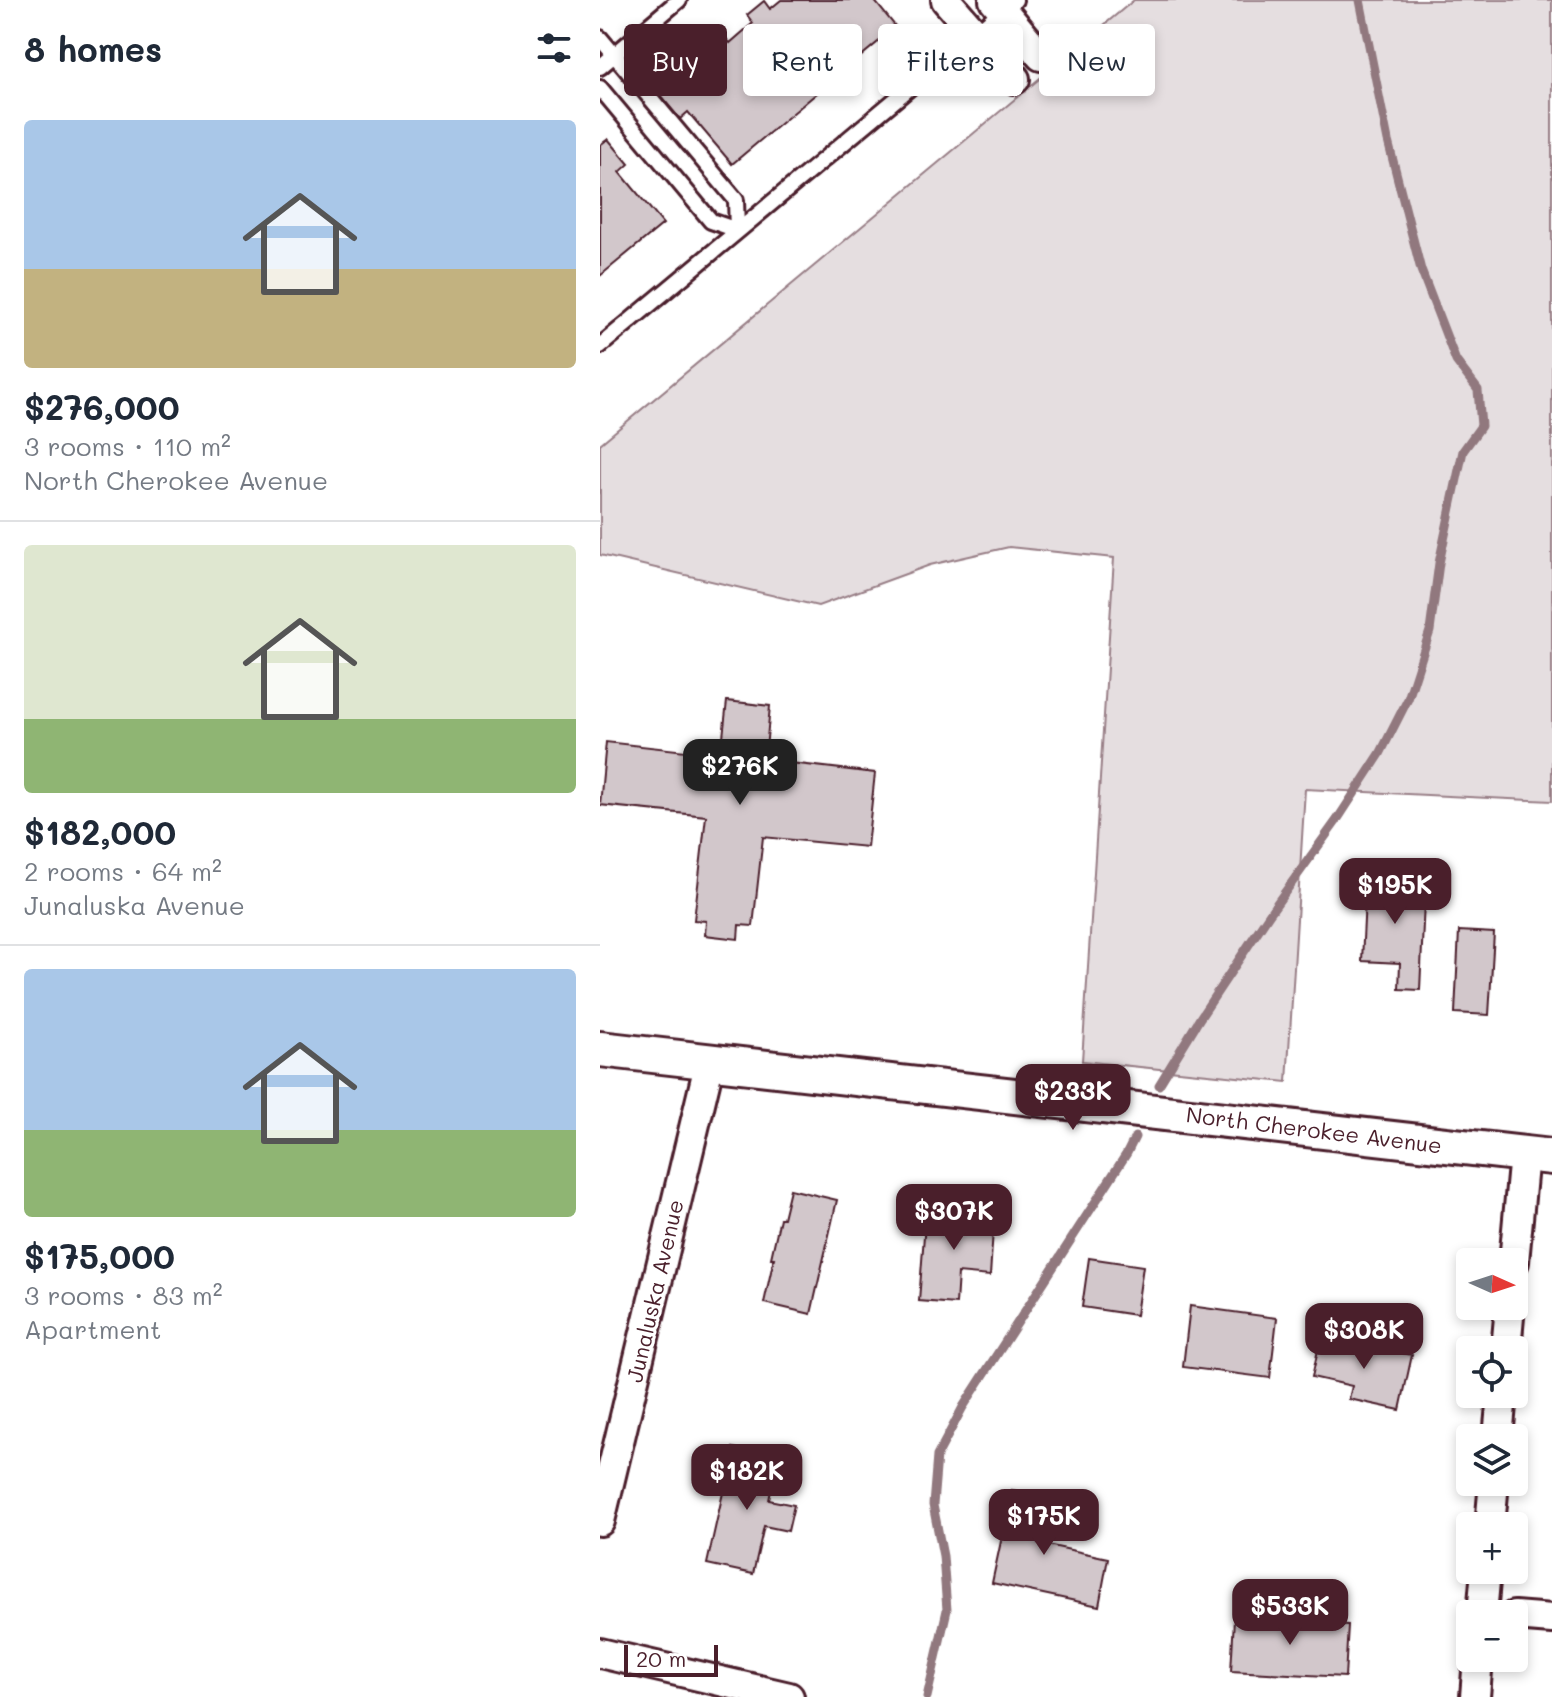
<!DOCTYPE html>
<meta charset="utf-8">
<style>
body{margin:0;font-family:Mali,sans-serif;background:#f6f6f7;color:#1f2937;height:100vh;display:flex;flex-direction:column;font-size:30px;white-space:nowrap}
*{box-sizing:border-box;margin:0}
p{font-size:26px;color:#747a83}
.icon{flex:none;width:44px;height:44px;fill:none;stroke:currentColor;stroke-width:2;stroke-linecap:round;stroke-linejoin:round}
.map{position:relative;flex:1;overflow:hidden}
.sheet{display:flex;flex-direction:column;background:#fff;width:600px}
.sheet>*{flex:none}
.hud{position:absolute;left:24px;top:24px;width:760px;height:72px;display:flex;gap:16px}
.needle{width:52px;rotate:93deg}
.controls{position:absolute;left:856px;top:1248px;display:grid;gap:16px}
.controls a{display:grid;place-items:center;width:72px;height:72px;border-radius:8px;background:#fff;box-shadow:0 4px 12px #0003;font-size:40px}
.scale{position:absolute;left:24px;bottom:20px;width:94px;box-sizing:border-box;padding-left:8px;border:4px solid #4a1f2b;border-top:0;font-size:22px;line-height:28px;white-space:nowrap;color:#4a1f2b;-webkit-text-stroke:6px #fff;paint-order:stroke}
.price{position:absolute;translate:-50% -68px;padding:0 18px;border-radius:16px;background:#4a1f2b;color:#fff;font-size:26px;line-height:52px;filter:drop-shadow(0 2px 4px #0008)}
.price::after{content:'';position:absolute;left:50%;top:48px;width:24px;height:18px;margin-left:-12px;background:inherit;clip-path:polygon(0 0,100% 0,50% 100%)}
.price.current{background:#222;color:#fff}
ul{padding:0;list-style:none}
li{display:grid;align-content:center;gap:16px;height:424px;padding:0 24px}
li+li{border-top:2px solid #e0e1e3}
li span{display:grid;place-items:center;height:248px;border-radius:8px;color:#555}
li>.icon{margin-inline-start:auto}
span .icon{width:144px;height:144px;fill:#fffc;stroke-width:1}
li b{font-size:34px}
h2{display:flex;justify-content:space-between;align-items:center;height:96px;padding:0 24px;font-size:34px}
.chip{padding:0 28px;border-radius:8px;background:#fff;box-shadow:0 4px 12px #0003;font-size:28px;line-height:72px}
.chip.current{background:#4a1f2b;color:#fff}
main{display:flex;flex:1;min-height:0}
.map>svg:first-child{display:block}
.green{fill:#e5dee0;stroke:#987e86;stroke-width:2}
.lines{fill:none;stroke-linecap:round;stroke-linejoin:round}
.stream{stroke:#91787e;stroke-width:9}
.building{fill:#d2c7cb;stroke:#4a1f2b;stroke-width:2}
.service-casing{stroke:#4a1f2b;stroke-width:20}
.minor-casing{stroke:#4a1f2b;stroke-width:34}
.tertiary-casing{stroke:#4a1f2b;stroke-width:40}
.service{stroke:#fff;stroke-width:14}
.minor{stroke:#fff;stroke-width:28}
.tertiary{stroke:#fff;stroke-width:34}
.labels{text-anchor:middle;stroke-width:6;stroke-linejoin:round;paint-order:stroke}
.street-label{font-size:22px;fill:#4a1f2b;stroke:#fff}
</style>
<main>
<section class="sheet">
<h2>8 homes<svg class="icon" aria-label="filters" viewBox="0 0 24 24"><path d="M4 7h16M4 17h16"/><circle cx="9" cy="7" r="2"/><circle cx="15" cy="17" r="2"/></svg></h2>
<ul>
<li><span style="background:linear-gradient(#a9c7e8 60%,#c2b280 0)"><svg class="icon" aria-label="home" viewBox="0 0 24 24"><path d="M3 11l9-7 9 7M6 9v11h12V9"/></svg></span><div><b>$276,000</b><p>3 rooms · 110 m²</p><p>North Cherokee Avenue</p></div></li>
<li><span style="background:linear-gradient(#dfe7d0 70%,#8fb573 0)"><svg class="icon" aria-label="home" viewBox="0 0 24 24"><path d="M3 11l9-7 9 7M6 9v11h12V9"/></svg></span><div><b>$182,000</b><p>2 rooms · 64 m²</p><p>Junaluska Avenue</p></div></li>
<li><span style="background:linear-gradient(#a9c7e8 65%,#8fb573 0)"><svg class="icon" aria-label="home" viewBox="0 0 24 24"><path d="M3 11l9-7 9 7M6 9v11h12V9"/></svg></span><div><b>$175,000</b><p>3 rooms · 83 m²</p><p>Apartment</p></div></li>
</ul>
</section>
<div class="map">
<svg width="952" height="1697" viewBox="0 0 952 1697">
<rect width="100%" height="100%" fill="#fff"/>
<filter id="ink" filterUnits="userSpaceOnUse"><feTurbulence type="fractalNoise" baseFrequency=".0125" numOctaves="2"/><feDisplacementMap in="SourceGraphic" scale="16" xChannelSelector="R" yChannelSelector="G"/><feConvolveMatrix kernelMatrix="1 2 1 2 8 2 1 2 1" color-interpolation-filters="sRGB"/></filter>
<g filter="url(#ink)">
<!-- green -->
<path class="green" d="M534 0H952V801L705 789 687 1082 482 1061 514 558 409 547 330 565 218 606 0 555V444Z"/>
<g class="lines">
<!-- stream -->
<g class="stream">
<path d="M559 1085 600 1018 670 913 737 820 780 754 808 699 830 631 839 563 863 451 881 426 878 390 856 361 821 270 788 141 760 0"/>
<path d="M327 1697 347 1610 343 1556 333 1505 337 1456 363 1407 527 1153 535 1137"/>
</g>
</g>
<!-- building -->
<g class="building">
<path d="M181 0H274L296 27 132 164 88 112 80 119 59 94 85 72 90 77 113 57 107 49 123 35 130 43 153 23 147 15 164 1 170 9Z"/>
<path d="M8 139 29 164 20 172 63 224 0 276V145Z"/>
<path d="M127 701 170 706 165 760 275 773 267 847 163 837 153 926 139 925 138 939 105 935 106 921 94 920 106 816 0 805 6 742 121 755Z"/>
<path d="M766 877 825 879 820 990 799 989 800 963 762 961Z"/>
<path d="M859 931 894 933 889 1015 855 1013Z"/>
<path d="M190 1189 237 1200 211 1314 164 1303 174 1258H171L180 1218H183Z"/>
<path d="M326 1209 394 1214 390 1276 358 1273 356 1304 319 1301Z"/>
<path d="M489 1258 543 1266 536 1315 482 1307Z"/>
<path d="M590 1306 677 1318 670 1378 583 1367Z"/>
<path d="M721 1336 812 1355 800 1410 749 1399 752 1386 712 1377Z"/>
<path d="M133 1448 178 1458 169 1500 194 1505 188 1531 164 1526 153 1574 107 1564Z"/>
<path d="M412 1490 448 1497 438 1543 508 1558 499 1606 392 1583Z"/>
<path d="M711 1617 733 1618 732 1624 748 1625 745 1677 631 1671 634 1619 711 1623Z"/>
</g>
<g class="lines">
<defs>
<g id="service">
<path d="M0 38 136 200 137 230 111 221 0 88"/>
<path d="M0 67 79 0"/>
<path d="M0 346 415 0"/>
</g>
<g id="minor">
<path d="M346 0 415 79"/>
<path d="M394 0 441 56"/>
<path d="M914 1262 924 1154"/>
<path d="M906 1350 910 1306"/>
<path d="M898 1438 902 1394"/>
<path d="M0 1521 110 1061"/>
<path d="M890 1526 894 1482"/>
<path d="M882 1614 886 1570"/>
<path d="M914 1616 952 1619"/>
<path d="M0 1653 189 1697"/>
<path d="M875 1697 878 1658"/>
</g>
<path id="tertiary" d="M0 1049 952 1157"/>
</defs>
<!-- service casing -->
<use href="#service" class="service-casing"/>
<!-- minor casing -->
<use href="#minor" class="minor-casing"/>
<!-- tertiary casing -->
<use href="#tertiary" class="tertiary-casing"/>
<!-- service -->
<use href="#service" class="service"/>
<!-- minor -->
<use href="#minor" class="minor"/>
<!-- tertiary -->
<use href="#tertiary" class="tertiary"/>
</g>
</g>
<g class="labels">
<!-- street labels -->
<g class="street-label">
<text transform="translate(714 1130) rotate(7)" y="8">North Cherokee Avenue</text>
<text transform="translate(55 1291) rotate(-77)" y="8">Junaluska Avenue</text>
</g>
</g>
</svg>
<div class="controls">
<a><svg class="needle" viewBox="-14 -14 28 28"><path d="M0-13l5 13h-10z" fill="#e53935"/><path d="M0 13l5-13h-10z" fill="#747a83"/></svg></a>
<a><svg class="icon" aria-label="locate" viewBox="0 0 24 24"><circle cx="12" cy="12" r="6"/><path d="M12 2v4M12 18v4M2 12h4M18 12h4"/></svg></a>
<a><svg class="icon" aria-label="layers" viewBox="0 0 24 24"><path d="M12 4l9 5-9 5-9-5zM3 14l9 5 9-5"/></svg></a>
<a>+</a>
<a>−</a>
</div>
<div class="scale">20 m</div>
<b class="price current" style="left:140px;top:807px">$276K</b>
<b class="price" style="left:795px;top:926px">$195K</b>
<b class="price" style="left:473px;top:1132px">$233K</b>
<b class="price" style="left:354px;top:1252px">$307K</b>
<b class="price" style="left:764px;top:1371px">$308K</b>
<b class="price" style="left:147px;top:1512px">$182K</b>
<b class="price" style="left:444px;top:1557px">$175K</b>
<b class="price" style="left:690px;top:1647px">$533K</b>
<div class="hud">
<a class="chip current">Buy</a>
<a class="chip">Rent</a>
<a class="chip">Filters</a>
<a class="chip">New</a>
</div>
</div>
</main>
